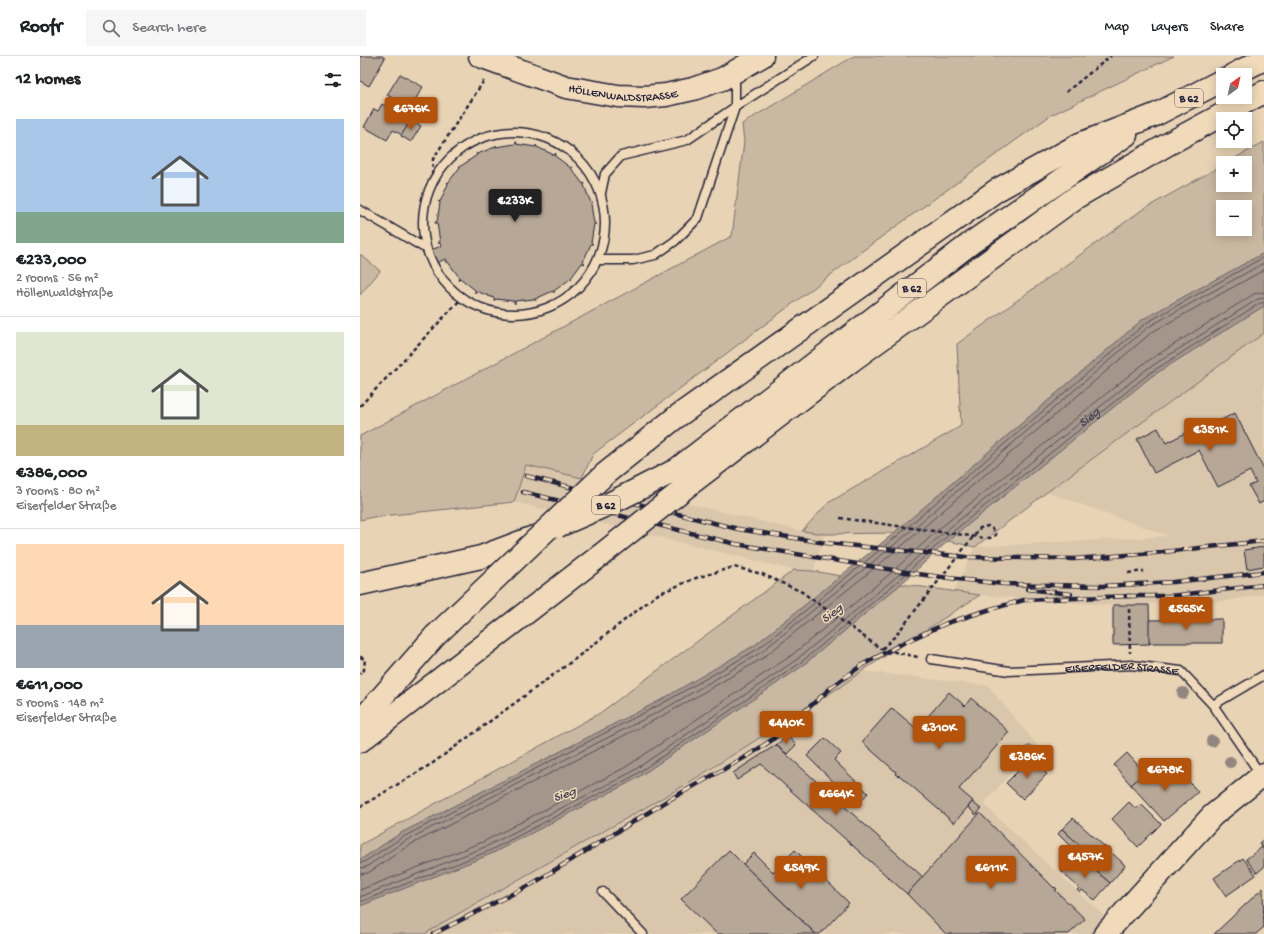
<!DOCTYPE html>
<meta charset="utf-8">
<style>
body{margin:0;font-family:"Gochi Hand",sans-serif;background:#f6f6f6;color:#202124;height:100vh;display:flex;flex-direction:column;font-size:15px;white-space:nowrap}
*{box-sizing:border-box;margin:0}
p{font-size:13px;color:#757577}
.icon{flex:none;width:22px;height:22px;fill:none;stroke:currentColor;stroke-width:2;stroke-linecap:round;stroke-linejoin:round}
.map{position:relative;flex:1;overflow:hidden}
.sheet{display:flex;flex-direction:column;background:#fff;width:360px}
.sheet>*{flex:none}
.needle{width:26px;rotate:33deg}
.controls{position:absolute;left:856px;top:12px;display:grid;gap:8px}
.controls a{display:grid;place-items:center;width:36px;height:36px;border-radius:0px;background:#fff;box-shadow:0 2px 10px #0003;font-size:20px}
.price{position:absolute;translate:-50% -34px;padding:0 9px;border-radius:4px;background:#b45309;color:#fff;font-size:13px;line-height:26px;filter:drop-shadow(0 1px 2px #0008)}
.price::after{content:'';position:absolute;left:50%;top:24px;width:12px;height:9px;margin-left:-6px;background:inherit;clip-path:polygon(0 0,100% 0,50% 100%)}
.price.selected{background:#222;color:#fff}
ul{padding:0;list-style:none}
li{display:grid;align-content:center;gap:8px;height:212px;padding:0 16px}
li+li{border-top:1px solid #e0e0e0}
li span{display:grid;place-items:center;height:124px;border-radius:0px;color:#555}
li>.icon{margin-inline-start:auto}
span .icon{width:72px;height:72px;fill:#fffc;stroke-width:1}
li b{font-size:17px}
h2{display:flex;justify-content:space-between;align-items:center;height:48px;padding:0 16px;font-size:17px}
header{display:flex;align-items:center;gap:24px;box-sizing:border-box;height:56px;padding:0 20px;background:#fff;border-bottom:1px solid #e0e0e0}
header strong{font-size:19px}
nav{display:flex;gap:22px;margin-inline-start:auto;font-size:14px}
.search{width:280px;height:36px;background:#f6f6f6;display:flex;align-items:center;gap:10px;box-sizing:border-box;padding:0 14px;border-radius:0px;color:#757577;font-size:15px}
main{display:flex;flex:1;min-height:0}
.map>svg:first-child{display:block}
.built{fill:#d9c6ab}
.green{fill:#cab9a2;stroke:#766e6e;fill-rule:evenodd}
.water{fill:#a4968b;stroke:#70686b}
.lines{fill:none;stroke-linecap:round;stroke-linejoin:round}
.shore{stroke:#56505b;stroke-width:1}
.building{fill:#b7a796;stroke:#22223b}
.lane-casing{stroke:#22223b;stroke-width:11}
.secondary-casing{stroke:#22223b;stroke-width:25}
.highway-casing{stroke:#22223b;stroke-width:25}
.path{stroke:#22223b;stroke-width:2.5;stroke-dasharray:4 3;stroke-linecap:butt}
.lane{stroke:#f0dab9;stroke-width:8}
.secondary{stroke:#f0dab9;stroke-width:22}
.highway{stroke:#f0dab9;stroke-width:22}
.rail-casing{stroke:#22223b;stroke-width:4.5}
.rail{stroke:#f0dab9;stroke-width:3;stroke-dasharray:9;stroke-linecap:butt}
.highway-bridge-casing{stroke:#22223b;stroke-width:25;stroke-linecap:butt}
.path-bridge{stroke:#22223b;stroke-width:2.5;stroke-dasharray:4 3;stroke-linecap:butt}
.highway-bridge{stroke:#f0dab9;stroke-width:22}
.tree{fill:#928780}
.labels{text-anchor:middle;stroke-width:3;stroke-linejoin:round;paint-order:stroke}
.shield{fill:#f0dab9;stroke:#605961;stroke-width:1}
.shield-label{font-size:11px;font-weight:bold;fill:#22223b}
.street-label{font-size:12px;fill:#22223b;stroke:#f0dab9}
.water-label{font-size:13px;font-style:italic;fill:#494553;stroke:#f0dab9}
</style>
<header>
<strong>Roofr</strong>
<div class="search"><svg class="icon" aria-label="search" viewBox="0 0 24 24"><circle cx="10" cy="10" r="6"/><path d="M15 15l6 6"/></svg>Search here</div>
<nav><a>Map</a><a>Layers</a><a>Share</a></nav>
</header>
<main>
<section class="sheet">
<h2>12 homes<svg class="icon" aria-label="filters" viewBox="0 0 24 24"><path d="M4 7h16M4 17h16"/><circle cx="9" cy="7" r="2"/><circle cx="15" cy="17" r="2"/></svg></h2>
<ul>
<li><span style="background:linear-gradient(#a9c7e8 75%,#7fa58c 0)"><svg class="icon" aria-label="home" viewBox="0 0 24 24"><path d="M3 11l9-7 9 7M6 9v11h12V9"/></svg></span><div><b>€233,000</b><p>2 rooms · 56 m²</p><p>Höllenwaldstraße</p></div></li>
<li><span style="background:linear-gradient(#dfe7d0 75%,#c2b280 0)"><svg class="icon" aria-label="home" viewBox="0 0 24 24"><path d="M3 11l9-7 9 7M6 9v11h12V9"/></svg></span><div><b>€386,000</b><p>3 rooms · 80 m²</p><p>Eiserfelder Straße</p></div></li>
<li><span style="background:linear-gradient(#ffd9b3 65%,#9aa5b1 0)"><svg class="icon" aria-label="home" viewBox="0 0 24 24"><path d="M3 11l9-7 9 7M6 9v11h12V9"/></svg></span><div><b>€611,000</b><p>5 rooms · 148 m²</p><p>Eiserfelder Straße</p></div></li>
</ul>
</section>
<div class="map">
<svg width="904" height="878" viewBox="0 0 904 878">
<rect width="100%" height="100%" fill="#e8d3b4"/>
<filter id="ink" filterUnits="userSpaceOnUse"><feTurbulence type="fractalNoise" baseFrequency=".025" numOctaves="2"/><feDisplacementMap in="SourceGraphic" scale="8" xChannelSelector="R" yChannelSelector="G"/><feConvolveMatrix kernelMatrix="1 2 1 2 8 2 1 2 1" color-interpolation-filters="sRGB"/></filter>
<g filter="url(#ink)">
<!-- built -->
<g class="built">
<path d="M904 277V538L865 545 744 549 620 539 594 535 615 491 809 480 687 436Z"/>
<path d="M166 409 442 475 465 478 453 515 434 514 154 446Z"/>
<path d="M502 615 628 630 677 689 623 748 748 864 736 878H65L82 867 325 729 480 631Z"/>
</g>
<!-- green -->
<g class="green">
<path d="M494 0H814L691 59 513 187 233 398 222 422 166 409 154 446 13 461 0 464V380L372 180 384 86 382 68Z"/>
<path d="M904 86V197L783 263 534 477 465 478 442 475 468 447 601 370 597 288 782 154 863 109V129H885V107H866ZM863 151H885V173H863Z"/>
<path d="M0 198 20 215 0 239Z"/>
<path d="M904 250V277L687 436 615 491 588 485 792 320Z"/>
<path d="M434 514 453 515 481 520 395 589 301 644 41 777 0 804V789L240 657Z"/>
<path d="M541 528 620 539 502 615 480 631 325 729 82 867 65 878H0V850L131 798 274 724 441 611Z"/>
</g>
<!-- water -->
<path class="water" d="M904 197V250L792 320 588 485 541 528 441 611 274 724 131 798 0 850V804L41 777 301 644 395 589 534 477 783 263Z"/>
<g class="lines">
<!-- shore -->
<g class="shore">
<path d="M0 807 4 806 43 781 303 647 398 593 537 480 786 267 904 201"/>
<path d="M0 812 6 811 45 785 306 652 400 597 540 484 788 271 904 207"/>
<path d="M0 818 8 817 48 790 308 657 403 602 544 488 792 276 904 214"/>
<path d="M0 834 125 785 266 711 432 599 531 517 579 473 783 308 894 238 904 236"/>
<path id="s1" d="M0 841 127 790 270 717 436 604 535 522 583 477 787 313 898 243 904 242"/>
<path d="M0 846 129 795 272 721 439 608 538 525 586 481 790 317 900 247H904"/>
</g>
</g>
<!-- building -->
<g class="building">
<path d="M0 0H22L25 2 9 30 0 25Z"/>
<path d="M40 18 63 31 45 60 51 64 42 79 33 74 27 84 4 71 14 53 18 55 22 48 25 50 31 41 27 39Z"/>
<path d="M51 64 61 70 51 86 41 80Z"/>
<path d="M156 86H157L156 88 176 91V89L177 91 194 99 196 97 195 100 211 112 213 111 211 112 223 128 225 127 224 129 231 147 233 146 231 148 234 167 236 168H234L231 187 233 188H231L223 206 225 207 224 208 222 207 211 222 212 224 210 223 194 235V237L193 235 175 243 176 245 174 243 155 245V248L154 245 135 243 134 245V242L116 235 115 237V234L100 222 98 224 99 221 88 206H85L87 205 86 203 76 207 71 194 81 190 80 187H78L80 186 77 167H75V166H77L80 147 78 145 80 146 88 128 87 126 88 127 100 111 99 110H101L117 99 116 97 117 98 135 91 136 89V91L155 88Z"/>
<path d="M875 357 904 414V445L899 448 889 430 896 427 890 415 858 431 839 394 794 417 777 383 798 372 806 387 831 374 833 378Z"/>
<path d="M904 491V510L887 513 884 494Z"/>
<path d="M753 549H789L790 588 753 589Z"/>
<path d="M862 563V587H789V564Z"/>
<path d="M589 636 605 650 611 642 649 676 599 733 613 745 594 767 539 719 538 720 535 718 536 716 502 686 532 652 557 673Z"/>
<path d="M428 680 436 689 427 698 416 689Z"/>
<path d="M465 682 481 697 474 704 508 737 497 749 447 700Z"/>
<path d="M416 689 563 821 547 838 401 708 377 724 373 717Z"/>
<path d="M767 697 785 717 771 729 754 709Z"/>
<path d="M671 702 687 718 663 743 646 727Z"/>
<path d="M804 710 814 720 820 715 838 736 804 765 771 729 782 719 787 725 793 720V716L797 713H800Z"/>
<path d="M612 746 621 753 616 759 608 751Z"/>
<path d="M769 746 776 753 781 748 801 768 778 791 752 763Z"/>
<path d="M620 757 694 832 695 831 697 833 695 834 725 863 709 878H586L547 838Z"/>
<path d="M713 762 763 807 765 810 750 827 729 809 735 803 702 773Z"/>
<path d="M702 773 735 803 729 809 698 778Z"/>
<path d="M904 783V794L899 787Z"/>
<path d="M902 791 904 794V811L897 817 886 803Z"/>
<path d="M369 794 383 808 456 878H357L321 843Z"/>
<path d="M435 794 489 847 460 878H456L383 808 394 797 413 816Z"/>
<path d="M711 801 725 813 729 809 750 827 735 844 722 834 720 837 717 834 719 832 700 814Z"/>
<path d="M883 802 896 819 866 840 854 822Z"/>
<path d="M903 832 904 871 896 878H854Z"/>
</g>
<g class="lines">
<defs>
<g id="lane">
<circle cx="154" cy="167" r="91"/>
<path d="M241 137 245 118 261 100 327 84 375 51 454 0"/>
<path d="M0 154 63 191"/>
<path d="M238 204H273L295 199 315 185 338 162 375 51V17"/>
<path id="s2" d="M571 603 649 615 771 609 821 615 853 649 901 719"/>
<path d="M853 649 904 619"/>
<path d="M243 836 283 878"/>
</g>
<g id="secondary">
<path id="s3" d="M120 0 206 31 258 40 284 41 306 39 333 33 362 23 402 0"/>
<path d="M745 878 852 760 904 718"/>
</g>
<g id="highway">
<path d="M873 19 904 3"/>
<path d="M315 362 637 134 720 88 795 59 863 24"/>
<path d="M316 414 611 187 766 79"/>
<path d="M330 428 491 305 715 142 810 87 904 36"/>
<path d="M0 528 121 501 174 481"/>
<path d="M0 666 75 580"/>
<path d="M0 685 241 499"/>
</g>
</defs>
<!-- lane casing -->
<use href="#lane" class="lane-casing"/>
<!-- secondary casing -->
<use href="#secondary" class="secondary-casing"/>
<!-- highway casing -->
<use href="#highway" class="highway-casing"/>
<!-- path -->
<g class="path">
<path d="M706 36 751 0"/>
<path d="M72 126 73 103 125 23"/>
<path d="M0 350 101 243"/>
<path d="M768 517 784 515"/>
<path d="M769 553 770 597"/>
<path d="M522 593 536 579 620 472 628 470 635 475 636 479 630 482H625"/>
<path d="M0 601 5 603 4 614 0 618"/>
<path d="M0 751 73 707 215 603 298 538 336 522 374 511 402 518 442 536 521 593 558 601"/>
</g>
<!-- lane -->
<use href="#lane" class="lane"/>
<!-- secondary -->
<use href="#secondary" class="secondary"/>
<!-- highway -->
<use href="#highway" class="highway"/>
<defs>
<g id="rail">
<path d="M166 420 378 473 466 487 606 501 714 503 794 497 904 485"/>
<path d="M163 436 376 488 558 518 597 523 644 528 743 530 813 526 904 516"/>
<path d="M667 533 711 538"/>
<path d="M767 540H810L904 529"/>
<path d="M73 878 172 828 307 745 389 699 412 684 472 631 502 609 545 586 587 567 631 553 664 544 771 540"/>
</g>
</defs>
<!-- rail casing -->
<use href="#rail" class="rail-casing"/>
<!-- rail -->
<use href="#rail" class="rail"/>
<defs>
<g id="highway-bridge">
<path d="M198 470 251 447 316 414"/>
<path d="M241 499 330 428"/>
<path d="M75 580 245 418 315 362"/>
</g>
</defs>
<!-- highway-bridge casing -->
<use href="#highway-bridge" class="highway-bridge-casing"/>
<!-- path-bridge -->
<path class="path-bridge" d="M480 462 625 482"/>
<!-- highway-bridge -->
<use href="#highway-bridge" class="highway-bridge"/>
</g>
<!-- trees -->
<g class="tree">
<circle cx="806" cy="558" r="6"/>
<circle cx="823" cy="637" r="6"/>
<circle cx="852" cy="685" r="6"/>
<circle cx="670" cy="695" r="6"/>
<circle cx="870" cy="706" r="6"/>
</g>
</g>
<g class="labels">
<!-- shield labels -->
<g class="shield">
<rect x="815" y="33" width="28" height="18" rx="3"/>
<rect x="538" y="223" width="28" height="18" rx="3"/>
<rect x="232" y="440" width="28" height="18" rx="3"/>
</g>
<g class="shield-label">
<text x="829" y="46">B 62</text>
<text x="552" y="236">B 62</text>
<text x="246" y="453">B 62</text>
</g>
<!-- street labels -->
<g class="street-label">
<text dy="4" stroke="none"><textPath href="#s3" startOffset="149">HÖLLENWALDSTRASSE</textPath></text>
<text dy="4" stroke="none"><textPath href="#s2" startOffset="192">EISERFELDER STRASSE</textPath></text>
</g>
<!-- water labels -->
<g class="water-label">
<text dy="5" stroke="none"><textPath href="#s1" startOffset="879">Sieg</textPath></text>
<text transform="translate(471 556) rotate(-37)" y="5">Sieg</text>
<text transform="translate(204 737) rotate(-20)" y="5">Sieg</text>
</g>
</g>
</svg>
<div class="controls">
<a><svg class="needle" viewBox="-14 -14 28 28"><path d="M0-13l5 13h-10z" fill="#e53935"/><path d="M0 13l5-13h-10z" fill="#757577"/></svg></a>
<a><svg class="icon" aria-label="locate" viewBox="0 0 24 24"><circle cx="12" cy="12" r="6"/><path d="M12 2v4M12 18v4M2 12h4M18 12h4"/></svg></a>
<a>+</a>
<a>−</a>
</div>
<b class="price" style="left:51px;top:75px">€676K</b>
<b class="price selected" style="left:155px;top:167px">€233K</b>
<b class="price" style="left:850px;top:396px">€351K</b>
<b class="price" style="left:826px;top:575px">€565K</b>
<b class="price" style="left:426px;top:689px">€440K</b>
<b class="price" style="left:579px;top:694px">€310K</b>
<b class="price" style="left:667px;top:723px">€386K</b>
<b class="price" style="left:805px;top:736px">€678K</b>
<b class="price" style="left:476px;top:760px">€664K</b>
<b class="price" style="left:725px;top:823px">€457K</b>
<b class="price" style="left:441px;top:834px">€549K</b>
<b class="price" style="left:631px;top:834px">€611K</b>
</div>
</main>
